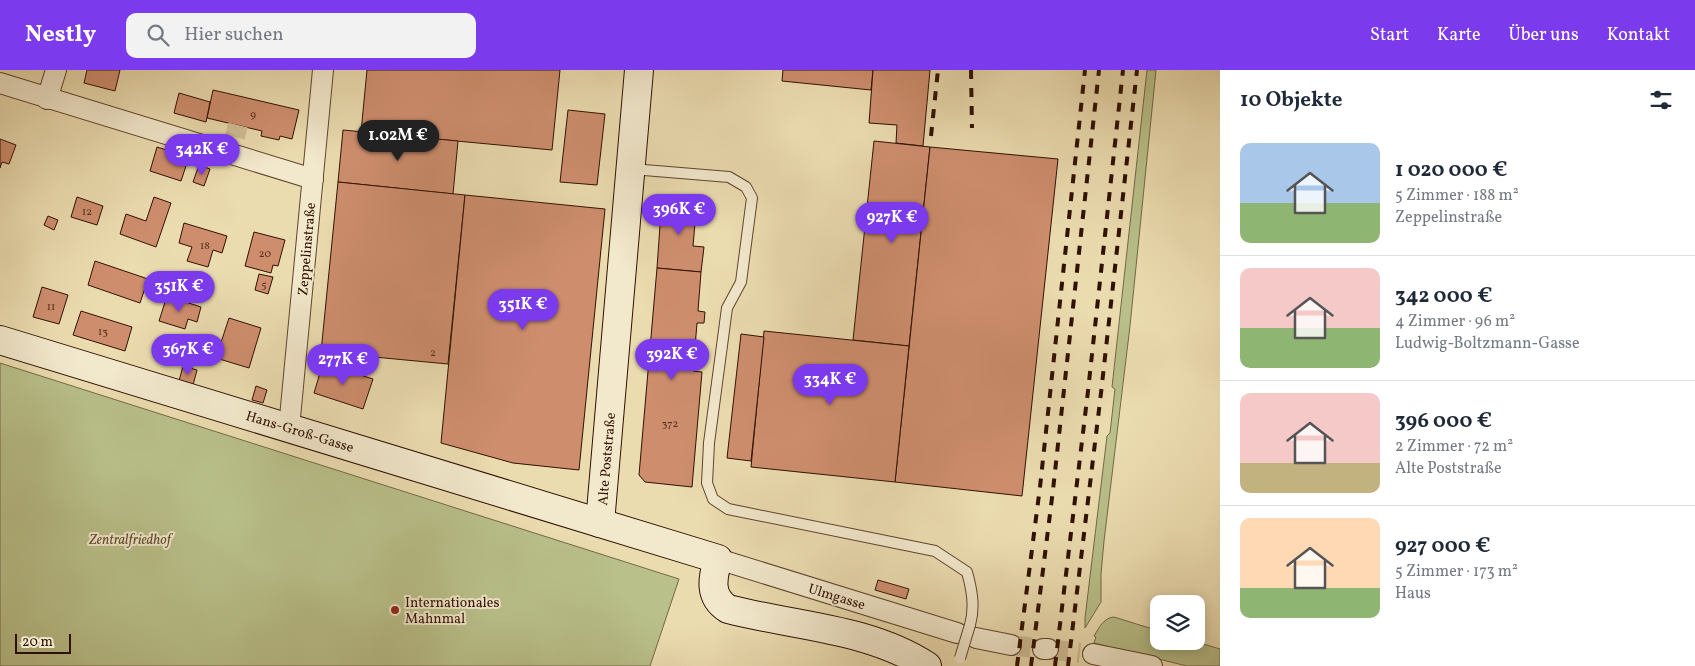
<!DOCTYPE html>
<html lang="de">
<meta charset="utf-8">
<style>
body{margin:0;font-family:Vollkorn,serif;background:#f2f2f3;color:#1f2937;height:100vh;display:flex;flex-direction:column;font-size:19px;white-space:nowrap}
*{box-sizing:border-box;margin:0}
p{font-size:16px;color:#747a83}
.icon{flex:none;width:28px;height:28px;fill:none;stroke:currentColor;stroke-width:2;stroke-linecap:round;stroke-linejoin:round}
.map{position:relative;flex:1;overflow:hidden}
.details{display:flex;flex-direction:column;background:#fff;width:475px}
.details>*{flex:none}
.fabs{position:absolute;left:1150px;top:525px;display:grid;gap:10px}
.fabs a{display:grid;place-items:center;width:55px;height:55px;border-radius:10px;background:#fff;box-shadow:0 2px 12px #0003;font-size:25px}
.scale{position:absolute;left:15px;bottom:12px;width:56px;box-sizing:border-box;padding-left:5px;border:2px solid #301001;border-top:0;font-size:14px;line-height:18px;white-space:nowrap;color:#301001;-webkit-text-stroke:4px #f2e8cc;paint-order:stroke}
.price{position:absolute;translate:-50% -42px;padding:0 11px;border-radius:18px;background:#7c3aed;color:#fff;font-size:16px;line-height:32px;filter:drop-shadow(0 1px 2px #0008)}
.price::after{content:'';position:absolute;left:50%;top:30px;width:15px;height:11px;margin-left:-8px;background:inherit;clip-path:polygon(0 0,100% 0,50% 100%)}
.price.selected{background:#222;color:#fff}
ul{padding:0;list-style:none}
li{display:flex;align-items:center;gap:15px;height:125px;padding:0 20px}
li+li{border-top:1px solid #e0e1e3}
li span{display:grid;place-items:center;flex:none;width:140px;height:100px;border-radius:10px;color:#555}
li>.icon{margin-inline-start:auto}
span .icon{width:60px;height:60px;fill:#fffc;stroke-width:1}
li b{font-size:21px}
h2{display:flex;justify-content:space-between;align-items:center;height:60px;padding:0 20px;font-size:21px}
header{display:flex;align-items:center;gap:30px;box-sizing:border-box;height:70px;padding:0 25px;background:#7c3aed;color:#fff}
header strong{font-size:24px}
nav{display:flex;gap:28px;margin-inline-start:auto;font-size:18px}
.search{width:350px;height:45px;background:#f2f2f3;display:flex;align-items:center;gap:12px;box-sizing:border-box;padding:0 18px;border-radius:10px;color:#747a83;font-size:19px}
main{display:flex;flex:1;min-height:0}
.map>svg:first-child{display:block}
.green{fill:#b9c08a;stroke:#746846}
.building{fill:#ce8e6e;stroke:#301001}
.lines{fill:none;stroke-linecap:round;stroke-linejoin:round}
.street-tunnel{stroke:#cfbd96;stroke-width:20;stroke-dasharray:20 10;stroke-linecap:butt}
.lane-casing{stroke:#5f432d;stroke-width:12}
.street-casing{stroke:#5f432d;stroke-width:22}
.secondary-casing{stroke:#301001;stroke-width:30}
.lane{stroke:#f2e8cc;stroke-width:10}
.street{stroke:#f2e8cc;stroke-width:20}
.secondary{stroke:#f2e8cc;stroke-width:28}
.rail{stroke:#301001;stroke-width:4;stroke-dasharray:9 9;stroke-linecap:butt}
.lane-bridge-casing{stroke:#5f432d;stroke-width:12;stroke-linecap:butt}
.lane-bridge{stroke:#f2e8cc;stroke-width:10}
.poi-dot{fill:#8f2418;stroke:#f2e8cc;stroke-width:2}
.labels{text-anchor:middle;stroke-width:4;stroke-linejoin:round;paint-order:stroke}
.number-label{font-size:11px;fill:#58301c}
.street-label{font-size:14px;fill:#301001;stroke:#f2e8cc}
.park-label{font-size:14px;font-style:italic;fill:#604e31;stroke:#f2e8cc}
.poi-label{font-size:14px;fill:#301001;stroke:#f2e8cc;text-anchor:start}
</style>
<header>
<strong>Nestly</strong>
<div class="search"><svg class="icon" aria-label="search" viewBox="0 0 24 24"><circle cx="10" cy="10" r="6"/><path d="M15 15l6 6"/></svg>Hier suchen</div>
<nav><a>Start</a><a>Karte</a><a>Über uns</a><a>Kontakt</a></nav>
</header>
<main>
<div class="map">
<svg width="1220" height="596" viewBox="0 0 1220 596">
<rect width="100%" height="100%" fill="#ebdcb0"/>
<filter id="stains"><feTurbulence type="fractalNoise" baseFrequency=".004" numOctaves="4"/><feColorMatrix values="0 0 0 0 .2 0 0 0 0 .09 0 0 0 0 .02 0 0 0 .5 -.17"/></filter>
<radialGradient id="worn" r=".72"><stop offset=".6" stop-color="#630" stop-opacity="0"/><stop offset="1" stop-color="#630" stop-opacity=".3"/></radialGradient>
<!-- green -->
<g class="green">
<path d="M1147 0H1156L1130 256 1104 471 1101 504V532L1085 558V548L1107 366 1110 363 1115 319 1112 317Z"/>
<path d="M0 293 679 509 650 596H0Z"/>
<path d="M1114 547 1159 561V571H1193L1220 579V596H1187L1094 573 1096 567 1094 566C1099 558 1103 548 1114 547Z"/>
</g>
<!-- building -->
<g class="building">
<path d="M87 0H120L115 21 84 13Z"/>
<path d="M367 0H560L552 80 361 62Z"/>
<path d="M783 0H873L871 20 782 11Z"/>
<path d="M873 0H930L923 76 896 73 897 55 869 53Z"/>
<path d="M213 20 299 40 292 69 280 66 279 70 261 66 262 61 207 48Z"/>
<path d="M179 23 210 32 206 52 174 43Z"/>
<path d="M568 40 605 44 597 115 560 112Z"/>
<path d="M343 60 458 71 453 124 338 112Z"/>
<path d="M0 69 16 75 9 94 2 92 0 98Z"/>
<path d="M874 71 930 77 909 276 853 270Z"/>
<path d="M157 77 189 87 181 111 150 101Z"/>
<path d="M930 77 1058 89 1022 426 895 412Z"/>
<path d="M199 95 210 99 204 116 193 112Z"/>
<path d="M338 112 465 125 448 294 321 282Z"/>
<path d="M465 125 605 139 579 400 513 393 441 373Z"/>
<path d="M77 127 103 136 97 155 71 147Z"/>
<path d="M154 127 171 133 156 177 120 164 126 144 146 151Z"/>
<path d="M662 127 697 130 693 176 704 177 701 202 657 198Z"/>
<path d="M48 146 58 150 54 160 44 155Z"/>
<path d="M184 153 227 166 222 183 213 180 208 197 187 191 192 177 179 173Z"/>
<path d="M254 162 285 170 278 196 273 195 271 203 245 196Z"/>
<path d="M95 191 148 209 140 233 88 215Z"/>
<path d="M657 198 701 202 698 241 705 242 704 253H697L693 301 702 302 692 417 645 412 639 405Z"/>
<path d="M259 204 273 207 268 224 255 220Z"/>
<path d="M42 217 68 225 59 254 33 247Z"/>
<path d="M167 226 201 237 197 252 188 249 185 259 159 251Z"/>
<path d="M81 241 132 257 125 281 73 265Z"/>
<path d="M229 248 261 258 249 298 216 288Z"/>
<path d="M764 261 909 276 895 412 751 397Z"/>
<path d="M741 264 764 267 751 391 727 388Z"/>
<path d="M323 293 373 309 363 339 314 323Z"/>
<path d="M183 296 197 300 193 315 179 311Z"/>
<path d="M256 316 267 320 263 333 252 330Z"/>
<path d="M878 510 909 519 906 529 875 520Z"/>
</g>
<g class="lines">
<!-- street-tunnel -->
<g class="street-tunnel">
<path d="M235 67 238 55"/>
<path d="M1011 575 1043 579"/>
<path d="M1048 579 1080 583"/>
</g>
<defs>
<path id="lane" d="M632 99 729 107 746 117 752 128 741 212 727 238 709 373 707 413 713 429 728 439 935 481 967 502C972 520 975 537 970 555"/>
<g id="street">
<path d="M0 13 313 109"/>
<path d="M47 29 56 0"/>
<path d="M289 358 323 0"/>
<path d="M718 489 957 563"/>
<path d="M976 568 1011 575"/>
<path d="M1043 579H1048"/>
<path d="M1093 584 1152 596"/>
</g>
<g id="secondary">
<path d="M0 270 718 489C712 509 709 527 728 539 793 556 869 558 927 596"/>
<path d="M600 453 639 0"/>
</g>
</defs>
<!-- lane casing -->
<use href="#lane" class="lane-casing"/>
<!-- street casing -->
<use href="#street" class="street-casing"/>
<!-- secondary casing -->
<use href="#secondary" class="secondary-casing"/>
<!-- lane -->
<use href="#lane" class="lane"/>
<!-- street -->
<use href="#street" class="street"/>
<!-- secondary -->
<use href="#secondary" class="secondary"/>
<!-- rail -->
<g class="rail">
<path d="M971 0 972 58"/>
<path d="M931 66 938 0"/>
<path d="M1017 596 1040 417 1085 0"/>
<path d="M1031 596 1053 420 1099 0"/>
<path d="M1055 596 1088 321 1123 0"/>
<path d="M1068 596 1101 323 1137 0"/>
</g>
<defs>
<path id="lane-bridge" d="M960 588 970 555"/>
</defs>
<!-- lane-bridge casing -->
<use href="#lane-bridge" class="lane-bridge-casing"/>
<!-- lane-bridge -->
<use href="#lane-bridge" class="lane-bridge"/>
</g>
<!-- markers -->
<circle class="poi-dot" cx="395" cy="540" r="5"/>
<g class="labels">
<!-- number labels -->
<g class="number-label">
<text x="253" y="48">9</text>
<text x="87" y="145">12</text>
<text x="205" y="179">18</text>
<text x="265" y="187">20</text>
<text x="264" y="218">5</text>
<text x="51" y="240">11</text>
<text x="103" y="265">13</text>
<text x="433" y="286">2</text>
<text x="670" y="357">372</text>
</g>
<!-- street labels -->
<g class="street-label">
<text transform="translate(306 179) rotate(-85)" y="5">Zeppelinstraße</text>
<text transform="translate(300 361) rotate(17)" y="5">Hans-Groß-Gasse</text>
<text transform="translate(606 389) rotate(-85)" y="5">Alte Poststraße</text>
<text transform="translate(837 526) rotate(17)" y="5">Ulmgasse</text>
</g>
<!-- park labels -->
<g class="park-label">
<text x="130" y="474">Zentralfriedhof</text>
</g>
<!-- poi labels -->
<g class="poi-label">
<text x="405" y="537">Internationales<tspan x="405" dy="16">Mahnmal</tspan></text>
</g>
</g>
<rect width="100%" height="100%" filter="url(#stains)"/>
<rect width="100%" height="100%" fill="url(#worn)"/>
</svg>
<div class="fabs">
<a><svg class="icon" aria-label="layers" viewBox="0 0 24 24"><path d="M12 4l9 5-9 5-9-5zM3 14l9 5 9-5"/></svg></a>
</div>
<div class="scale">20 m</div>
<b class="price selected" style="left:398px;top:92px">1.02M €</b>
<b class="price" style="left:202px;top:106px">342K €</b>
<b class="price" style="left:679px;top:166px">396K €</b>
<b class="price" style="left:892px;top:174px">927K €</b>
<b class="price" style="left:179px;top:243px">351K €</b>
<b class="price" style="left:523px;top:261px">351K €</b>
<b class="price" style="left:188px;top:306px">367K €</b>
<b class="price" style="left:672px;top:311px">392K €</b>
<b class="price" style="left:343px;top:316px">277K €</b>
<b class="price" style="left:830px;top:336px">334K €</b>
</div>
<section class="details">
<h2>10 Objekte<svg class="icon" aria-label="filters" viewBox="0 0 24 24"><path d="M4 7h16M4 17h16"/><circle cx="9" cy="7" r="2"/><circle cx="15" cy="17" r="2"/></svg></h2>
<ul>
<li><span style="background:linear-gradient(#a9c7e8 60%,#8fb573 0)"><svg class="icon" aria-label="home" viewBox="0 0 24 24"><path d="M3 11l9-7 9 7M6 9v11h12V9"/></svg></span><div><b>1 020 000 €</b><p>5 Zimmer · 188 m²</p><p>Zeppelinstraße</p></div></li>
<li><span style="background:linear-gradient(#f6c9c9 60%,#8fb573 0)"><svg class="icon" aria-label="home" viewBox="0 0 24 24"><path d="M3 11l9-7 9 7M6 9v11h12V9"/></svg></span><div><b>342 000 €</b><p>4 Zimmer · 96 m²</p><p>Ludwig-Boltzmann-Gasse</p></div></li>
<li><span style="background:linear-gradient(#f6c9c9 70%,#c2b280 0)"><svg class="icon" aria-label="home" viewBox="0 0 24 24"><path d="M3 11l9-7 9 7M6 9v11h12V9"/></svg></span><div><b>396 000 €</b><p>2 Zimmer · 72 m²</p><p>Alte Poststraße</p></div></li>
<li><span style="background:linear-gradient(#ffd9b3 70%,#8fb573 0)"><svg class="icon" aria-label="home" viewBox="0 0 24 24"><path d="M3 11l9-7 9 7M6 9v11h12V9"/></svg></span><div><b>927 000 €</b><p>5 Zimmer · 173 m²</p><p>Haus</p></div></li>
</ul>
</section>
</main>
